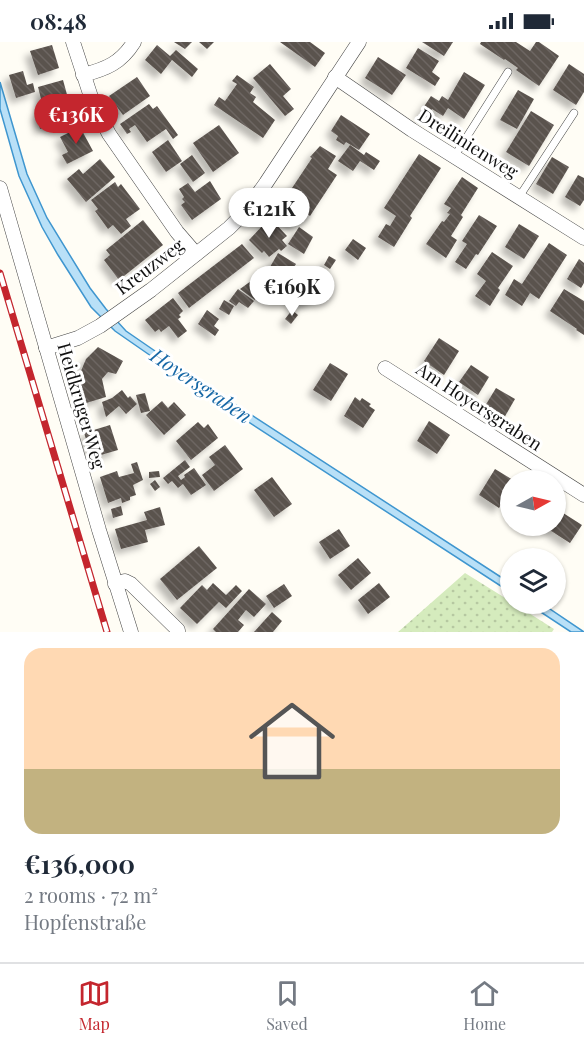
<!DOCTYPE html>
<meta charset="utf-8">
<style>
body{margin:0;font-family:"Playfair Display",serif;background:#f6f6f7;color:#1f2937;height:100vh;display:flex;flex-direction:column;font-size:22px;white-space:nowrap}
*{box-sizing:border-box;margin:0}
p{font-size:20px;color:#747a83}
.icon{flex:none;width:33px;height:33px;fill:none;stroke:currentColor;stroke-width:2;stroke-linecap:round;stroke-linejoin:round}
.map{position:relative;height:590px;overflow:hidden}
.panel{display:flex;flex-direction:column;background:#fff;flex:1}
.panel>*{flex:none}
.needle{width:39px;rotate:82deg}
.buttons{position:absolute;left:500px;top:428px;display:grid;gap:12px}
.buttons a{display:grid;place-items:center;width:66px;height:66px;border-radius:50%;background:#fff;box-shadow:0 2px 4px #0004;font-size:30px}
.price{position:absolute;translate:-50% -51px;padding:0 14px;border-radius:21px;background:#fff;color:#222;font-size:20px;line-height:39px;filter:drop-shadow(0 2px 3px #0008)}
.price::after{content:'';position:absolute;left:50%;top:36px;width:18px;height:14px;margin-left:-9px;background:inherit;clip-path:polygon(0 0,100% 0,50% 100%)}
.price.selected{background:#c4262e;color:#fff}
ul{padding:0;list-style:none}
li{display:grid;align-content:center;gap:12px;height:318px;padding:0 24px}
li span{display:grid;place-items:center;height:186px;border-radius:18px;color:#555}
li>.icon{margin-inline-start:auto}
span .icon{width:108px;height:108px;fill:#fffc;stroke-width:1}
li b{font-size:26px}
.status{display:flex;justify-content:space-between;align-items:center;height:42px;padding:0 30px;background:#fff;direction:ltr}
.status svg{height:16px;fill:currentColor}
.dock{display:flex;justify-content:space-around;align-items:center;height:84px;border-top:2px solid #e0e1e3;background:#fff;font-size:16px;color:#747a83}
.dock a{display:grid;justify-items:center;gap:3px}
.dock .selected{color:#c4262e}
.map>svg:first-child{display:block}
.grass{fill:url(#grass-dots)}
.water{fill:#b9e0f7;stroke:#3f96cf;stroke-width:1.5}
.building{fill:url(#building-back-hatch);filter:url(#shadow)}
.lines{fill:none;stroke-linecap:round;stroke-linejoin:round}
.service-casing{stroke:#444;stroke-width:8}
.minor-casing{stroke:#444;stroke-width:15}
.service{stroke:#fff;stroke-width:7}
.minor{stroke:#fff;stroke-width:14}
.rail-casing{stroke:#c4262e;stroke-width:7}
.rail{stroke:#fff;stroke-width:4.5;stroke-dasharray:14;stroke-linecap:butt}
.labels{text-anchor:middle;stroke-width:6;stroke-linejoin:round;paint-order:stroke}
.street-label{font-size:18px;fill:#111;stroke:#fff}
.water-label{font-size:20px;font-style:italic;fill:#1768a6;stroke:#fff}
</style>
<div class="status"><b>08:48</b><svg viewBox="0 0 49 12"><path d="M0 12V9h3v3zM5 12V6h3v6zM10 12V3h3v9zM15 12V0h3v12zM26 1h20v11H26zM47 4h2v5h-2z"/></svg></div>
<div class="map">
<svg width="584" height="590" viewBox="0 0 584 590">
<defs>
<pattern id="grass-dots" width="8" height="8" patternUnits="userSpaceOnUse" patternTransform="scale(1.5)"><rect width="8" height="8" fill="#d5ebbd"/><path d="M2 2h.1M6 6h.1" fill="none" stroke="#b6c8a1" stroke-width="1.8" stroke-linecap="round"/></pattern>
<pattern id="building-back-hatch" width="6" height="6" patternUnits="userSpaceOnUse" patternTransform="scale(1.5)"><rect width="6" height="6" fill="#5a524d"/><path d="M-1 5l2 2M0 0l6 6M5-1l2 2" fill="none" stroke="#6d6662"/></pattern>
<filter id="shadow"><feDropShadow dx="-5.5" dy="5.5" stdDeviation="3" flood-color="#0004"/></filter>
</defs>
<rect width="100%" height="100%" fill="#fffdf5"/>
<!-- grass -->
<path class="grass" d="M465 531 510 559V561H513L554 587 552 590H398Z"/>
<!-- water -->
<g class="water">
<path d="M0 40 27 132 47 176 90 246 106 267 126 289 187 331 510 541V550L213 357 115 289 91 265 58 213 42 185 19 134 0 67Z"/>
<path d="M527 561H541L584 590H571Z"/>
</g>
<!-- building -->
<g class="building">
<path d="M174 0H192L185 7Z"/>
<path d="M199 0H214L207 7Z"/>
<path d="M280 0H310L325 11 315 25Z"/>
<path d="M422 0H453L444 14Z"/>
<path d="M481 0H516L530 9 536 0H539L559 14 539 44 516 28 518 26 505 17 504 18 480 2Z"/>
<path d="M52 3 59 26 38 33 30 9Z"/>
<path d="M157 3 170 14 176 8 198 27 192 35 172 18 161 32 145 18Z"/>
<path d="M418 6 439 19 432 30 440 36 435 44 406 26Z"/>
<path d="M378 15 406 33 392 53 365 36Z"/>
<path d="M270 22 291 47 283 54 294 67 285 74 253 36Z"/>
<path d="M569 22 584 32V50L576 63 553 48Z"/>
<path d="M23 29 27 43 33 41 35 50 16 56 9 33Z"/>
<path d="M464 30 485 43 464 77 448 66 443 74 432 67 426 76 419 72 431 54 439 59 442 54 448 58Z"/>
<path d="M237 33 254 45 250 51 256 55 253 60 275 78 263 96 214 63 219 55 225 59 237 42 232 39Z"/>
<path d="M137 35 150 54 123 73 109 54Z"/>
<path d="M63 38 74 78 40 87 36 71 44 69 38 45Z"/>
<path d="M518 48 534 57 517 87 500 78Z"/>
<path d="M149 62 153 67 157 64 178 93 173 97 166 87 147 100 135 83 129 87 131 90 127 92 120 82Z"/>
<path d="M531 69 554 83 529 124 506 110Z"/>
<path d="M341 73 370 92 359 108 346 100 344 103 336 98 338 94 331 89Z"/>
<path d="M219 83 239 111 213 130 193 101Z"/>
<path d="M80 85 93 109 67 122 62 113 68 110 60 95Z"/>
<path d="M168 98 182 119 166 130 152 110Z"/>
<path d="M350 103 364 113 366 110 380 119 374 128 360 119 353 129 338 119Z"/>
<path d="M320 104 336 114 328 127 337 133 310 174 304 170 295 183 276 170 312 116 310 115Z"/>
<path d="M419 112 441 126 410 174 412 176 394 205 378 195 386 182 390 184 396 174 384 166Z"/>
<path d="M192 113 205 131 193 140 180 122Z"/>
<path d="M552 115 569 125 553 152 536 142Z"/>
<path d="M100 117 115 135 86 160 67 137 79 127 83 132Z"/>
<path d="M578 133 584 136V158L580 164 565 155Z"/>
<path d="M462 135 478 146 461 173 463 175 451 194 457 198 446 216 426 202 442 179 444 180 450 172 447 171 451 166 444 162Z"/>
<path d="M210 139 221 157 192 178 181 163 185 160 182 157 184 155 179 147 188 141 195 150Z"/>
<path d="M115 140 118 145 121 142 140 167 126 177 131 184 121 192 113 183 108 187 95 169 98 167 91 158Z"/>
<path d="M479 173 497 184 478 213 476 212 466 227 455 220 467 202 462 199Z"/>
<path d="M271 177 287 194 282 198 287 204 281 209 279 207 269 215 264 209 262 211 249 198 265 181 266 182Z"/>
<path d="M143 178 163 203 119 238 104 218 110 213 106 208Z"/>
<path d="M519 182 539 194 524 217 505 205Z"/>
<path d="M299 185 313 195 304 212 288 202Z"/>
<path d="M353 197 366 206 358 218 345 208Z"/>
<path d="M549 201 567 213 539 257 530 251 522 264 505 253 514 237 522 242Z"/>
<path d="M242 202 254 216 189 266 178 251Z"/>
<path d="M492 210 513 224 498 246 500 248 490 264 475 254 486 239 477 232Z"/>
<path d="M278 211 296 222 287 236 270 225Z"/>
<path d="M329 214 336 218 330 227 324 223Z"/>
<path d="M579 217 584 221V241L581 246 567 237Z"/>
<path d="M251 239 263 248 255 258 240 247Z"/>
<path d="M315 245 320 249 316 255 314 254 309 262 299 256 304 248 310 252Z"/>
<path d="M238 247 254 259 248 266 239 260 236 264 229 259Z"/>
<path d="M564 247 584 259V293L576 288 577 287 550 269Z"/>
<path d="M173 256 183 269 179 273 181 275 178 277 187 289 178 296 169 284 161 290 159 287 155 290 145 278Z"/>
<path d="M224 258 234 264 229 273 219 267Z"/>
<path d="M207 268 219 277 214 284 219 288 215 294 198 282Z"/>
<path d="M292 268 298 273 291 282 285 277Z"/>
<path d="M439 296 459 309 444 333 424 319Z"/>
<path d="M98 305 123 319 116 332 108 330 102 337 106 355 83 362 78 336 86 317Z"/>
<path d="M330 321 348 332 331 359 313 348Z"/>
<path d="M471 323 489 335 478 353 459 340Z"/>
<path d="M496 346 515 357 504 376 485 364Z"/>
<path d="M122 348 128 356 130 354 137 362 126 372 119 364 106 375 102 360 112 356Z"/>
<path d="M145 351 150 369 141 371 136 353Z"/>
<path d="M355 355 360 359 362 356 371 362 369 364 375 368 363 386 344 374Z"/>
<path d="M162 359 168 366 174 360 186 373 164 393 146 373Z"/>
<path d="M429 379 450 393 437 412 417 399Z"/>
<path d="M198 380 204 386 208 382 218 396 191 418 176 399Z"/>
<path d="M110 383 118 408 101 413 99 407 90 409 84 391Z"/>
<path d="M225 403 243 427 214 449 202 433 215 423 209 415Z"/>
<path d="M185 418 190 425 178 434 181 438 185 435 184 433 194 426 206 443 191 453 183 442 178 446 172 439 168 442 163 436Z"/>
<path d="M137 420 143 438 133 443 136 453 130 455V458L122 461 121 456 108 461 100 435 117 429 119 435 134 431 131 422Z"/>
<path d="M495 427 513 438H510V449L499 466 479 453Z"/>
<path d="M159 429 160 435 149 436V430Z"/>
<path d="M272 435 292 462 274 475 254 448Z"/>
<path d="M155 438 160 445 155 449 150 442Z"/>
<path d="M121 464 123 473 113 476 111 467Z"/>
<path d="M160 465 165 483 145 488 148 500 121 507 115 487 147 478 144 470Z"/>
<path d="M560 469 582 483 570 501 548 487 551 483H555V476Z"/>
<path d="M339 487 350 504 330 517 319 500Z"/>
<path d="M199 504 217 526 177 558 160 537Z"/>
<path d="M358 516 371 531 351 548 338 533Z"/>
<path d="M213 541 226 553 236 543 242 549 226 566 219 560 197 582 180 566 202 543 207 548Z"/>
<path d="M379 541 390 555 368 572 358 558Z"/>
<path d="M284 542 292 554 274 566 266 554Z"/>
<path d="M249 547 266 562 254 575 246 568 238 578 244 583 238 590H216L213 587Z"/>
<path d="M272 570 282 579 273 590H254Z"/>
</g>
<g class="lines">
<defs>
<g id="service">
<path d="M454 115 508 30"/>
<path d="M519 155 574 71"/>
</g>
<g id="minor">
<path d="M73 0 93 61 109 92 177 190 196 212"/>
<path d="M83 33C106 27 121 21 134 0"/>
<path d="M335 35 412 88 584 196"/>
<path d="M0 146 99 488 131 590"/>
<path d="M46 306 78 296 100 284 151 248 229 186 246 169 266 141 359 0"/>
<path d="M385 326 584 453"/>
<path d="M115 542 125 539 131 542 178 588V590"/>
</g>
</defs>
<!-- service casing -->
<use href="#service" class="service-casing"/>
<!-- minor casing -->
<use href="#minor" class="minor-casing"/>
<!-- service -->
<use href="#service" class="service"/>
<!-- minor -->
<use href="#minor" class="minor"/>
<defs>
<path id="rail" d="M0 231 107 590"/>
</defs>
<!-- rail casing -->
<use href="#rail" class="rail-casing"/>
<!-- rail -->
<use href="#rail" class="rail"/>
</g>
<g class="labels">
<!-- street labels -->
<g class="street-label">
<text transform="translate(468 102) rotate(32)" y="6">Dreilinienweg</text>
<text transform="translate(150 225) rotate(-37)" y="6">Kreuzweg</text>
<text transform="translate(81 364) rotate(74)" y="6">Heidkruger Weg</text>
<text transform="translate(479 365) rotate(33)" y="6">Am Hoyersgraben</text>
</g>
<!-- water labels -->
<g class="water-label">
<text transform="translate(201 344) rotate(34)" y="7">Hoyersgraben</text>
</g>
</g>
</svg>
<div class="buttons">
<a><svg class="needle" viewBox="-14 -14 28 28"><path d="M0-13l5 13h-10z" fill="#e53935"/><path d="M0 13l5-13h-10z" fill="#747a83"/></svg></a>
<a><svg class="icon" aria-label="layers" viewBox="0 0 24 24"><path d="M12 4l9 5-9 5-9-5zM3 14l9 5 9-5"/></svg></a>
</div>
<b class="price selected" style="left:76px;top:103px">€136K</b>
<b class="price" style="left:269px;top:197px">€121K</b>
<b class="price" style="left:292px;top:275px">€169K</b>
</div>
<section class="panel">
<ul>
<li><span style="background:linear-gradient(#ffd9b3 65%,#c2b280 0)"><svg class="icon" aria-label="home" viewBox="0 0 24 24"><path d="M3 11l9-7 9 7M6 9v11h12V9"/></svg></span><div><b>€136,000</b><p>2 rooms · 72 m²</p><p>Hopfenstraße</p></div></li>
</ul>
</section>
<nav class="dock">
<a class="selected"><svg class="icon" aria-label="map" viewBox="0 0 24 24"><path d="M3 6l6-2 6 2 6-2v14l-6 2-6-2-6 2zM9 4v14M15 6v14"/></svg>Map</a>
<a><svg class="icon" aria-label="saved" viewBox="0 0 24 24"><path d="M7 4h10v16l-5-4-5 4z"/></svg>Saved</a>
<a><svg class="icon" aria-label="home" viewBox="0 0 24 24"><path d="M3 11l9-7 9 7M6 9v11h12V9"/></svg>Home</a>
</nav>
